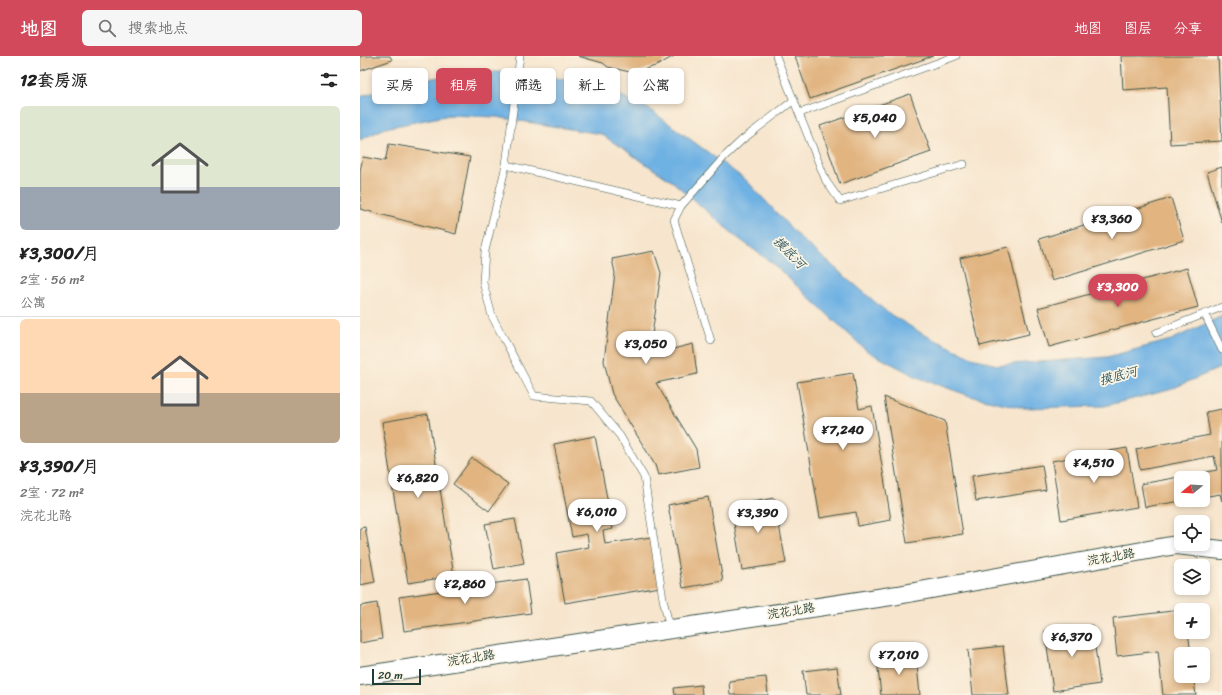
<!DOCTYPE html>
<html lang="zh">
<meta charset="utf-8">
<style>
body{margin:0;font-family:Sriracha,"LXGW WenKai TC",sans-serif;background:#f6f6f6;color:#222;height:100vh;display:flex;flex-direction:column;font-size:15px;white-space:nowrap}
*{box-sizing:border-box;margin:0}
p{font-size:13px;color:#767676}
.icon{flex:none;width:22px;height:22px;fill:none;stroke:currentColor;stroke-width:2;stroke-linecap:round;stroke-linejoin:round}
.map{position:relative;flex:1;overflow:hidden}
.drawer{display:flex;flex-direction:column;background:#fff;width:360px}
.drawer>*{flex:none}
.guide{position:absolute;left:12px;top:12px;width:380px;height:36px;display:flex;gap:8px}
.needle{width:26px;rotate:252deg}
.fabs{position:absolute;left:814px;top:415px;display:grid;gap:8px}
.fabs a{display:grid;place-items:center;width:36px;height:36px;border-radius:6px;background:#fff;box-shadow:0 2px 6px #0003;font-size:20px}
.scale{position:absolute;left:12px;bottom:10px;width:49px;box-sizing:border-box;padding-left:4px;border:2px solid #1f3d34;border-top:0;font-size:11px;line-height:14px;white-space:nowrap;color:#1f3d34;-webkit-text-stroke:3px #fcf5e5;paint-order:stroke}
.price{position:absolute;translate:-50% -34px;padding:0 9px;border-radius:14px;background:#fff;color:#222;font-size:13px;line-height:26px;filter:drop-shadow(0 1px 2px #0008)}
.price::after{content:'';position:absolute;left:50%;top:24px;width:12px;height:9px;margin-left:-6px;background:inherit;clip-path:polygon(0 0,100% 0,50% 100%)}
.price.current{background:#d1495b;color:#fff}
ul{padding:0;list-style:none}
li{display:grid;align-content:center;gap:8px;height:212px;padding:0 20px}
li+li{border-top:1px solid #e0e0e0}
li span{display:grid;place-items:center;height:124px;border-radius:6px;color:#555}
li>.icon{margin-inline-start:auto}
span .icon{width:72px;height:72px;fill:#fffc;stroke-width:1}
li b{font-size:17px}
h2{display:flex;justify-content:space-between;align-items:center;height:48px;padding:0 20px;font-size:17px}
.tag{padding:0 14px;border-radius:6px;background:#fff;box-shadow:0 2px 6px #0003;font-size:14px;line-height:36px}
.tag.current{background:#d1495b;color:#fff}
header{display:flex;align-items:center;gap:24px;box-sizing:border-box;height:56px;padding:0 20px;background:#d1495b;color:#fff}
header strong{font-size:19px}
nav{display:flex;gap:22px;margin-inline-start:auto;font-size:14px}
.search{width:280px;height:36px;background:#f6f6f6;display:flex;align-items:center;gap:10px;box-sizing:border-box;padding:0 14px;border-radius:6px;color:#767676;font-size:15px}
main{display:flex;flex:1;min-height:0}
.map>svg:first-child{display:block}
.water{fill:#6eb1e3;stroke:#46778c}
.building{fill:#e1b480}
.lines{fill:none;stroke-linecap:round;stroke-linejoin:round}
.service-casing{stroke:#3f564b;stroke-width:8}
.tertiary-casing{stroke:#3f564b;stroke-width:20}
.service{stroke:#fff;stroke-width:7}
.tertiary{stroke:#fff;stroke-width:18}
.labels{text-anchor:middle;stroke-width:3.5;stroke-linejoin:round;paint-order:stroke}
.street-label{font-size:12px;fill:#1f3d34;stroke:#fcf5e5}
.water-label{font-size:13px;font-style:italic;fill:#335a60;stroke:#fcf5e5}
</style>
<header>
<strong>地图</strong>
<div class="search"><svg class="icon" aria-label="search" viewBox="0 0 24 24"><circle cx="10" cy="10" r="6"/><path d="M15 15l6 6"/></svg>搜索地点</div>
<nav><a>地图</a><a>图层</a><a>分享</a></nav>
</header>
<main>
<section class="drawer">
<h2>12套房源<svg class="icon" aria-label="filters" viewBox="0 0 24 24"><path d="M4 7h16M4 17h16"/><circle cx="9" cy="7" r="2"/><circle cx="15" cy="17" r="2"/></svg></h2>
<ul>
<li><span style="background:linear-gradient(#dfe7d0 65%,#9aa5b1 0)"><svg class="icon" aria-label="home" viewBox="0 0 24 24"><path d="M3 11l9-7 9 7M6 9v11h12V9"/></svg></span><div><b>¥3,300/月</b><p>2室 · 56 m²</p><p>公寓</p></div></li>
<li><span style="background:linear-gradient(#ffd9b3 60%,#b9a48a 0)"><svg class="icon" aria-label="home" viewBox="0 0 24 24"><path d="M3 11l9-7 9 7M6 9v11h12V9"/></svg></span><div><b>¥3,390/月</b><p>2室 · 72 m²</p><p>浣花北路</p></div></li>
</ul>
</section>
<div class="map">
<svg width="862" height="639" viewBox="0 0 862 639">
<rect width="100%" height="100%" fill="#fcf5e5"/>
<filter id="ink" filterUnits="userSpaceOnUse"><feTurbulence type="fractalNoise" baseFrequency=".025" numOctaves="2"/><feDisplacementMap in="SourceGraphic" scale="8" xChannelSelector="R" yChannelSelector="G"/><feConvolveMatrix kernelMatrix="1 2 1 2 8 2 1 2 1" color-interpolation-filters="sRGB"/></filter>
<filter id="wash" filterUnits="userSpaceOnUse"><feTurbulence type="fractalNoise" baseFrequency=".012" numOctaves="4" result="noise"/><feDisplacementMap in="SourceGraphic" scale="16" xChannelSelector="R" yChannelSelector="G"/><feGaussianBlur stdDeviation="0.9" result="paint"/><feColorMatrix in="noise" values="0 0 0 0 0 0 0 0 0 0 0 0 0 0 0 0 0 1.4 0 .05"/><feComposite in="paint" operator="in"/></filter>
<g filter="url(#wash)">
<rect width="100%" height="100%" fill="#f7e5cd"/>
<!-- water -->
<path class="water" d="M113 16H145L207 24 251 35 289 53 387 125 440 182 528 257 563 278 613 302 637 309 747 301 811 284 862 260V311L809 334 744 350 664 352 610 340 557 321 507 295 412 207 378 182 313 126 241 78 136 61 90 59 25 72 0 84V40L67 23Z"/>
<g id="blocks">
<!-- building -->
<g class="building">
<path d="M0 0H30L32 4 0 15Z"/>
<path d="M218 0H314L298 9 280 15 270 16 248 11 243 7Z"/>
<path d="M435 0H573L450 43Z"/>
<path d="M761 0H858L862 85 810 88 807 31 763 34Z"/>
<path d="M550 38 571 96 480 128 460 70Z"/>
<path d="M29 88 110 101 96 178 0 153V115L3 101 25 105Z"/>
<path d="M862 111V167L847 116Z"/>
<path d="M811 142 824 184 692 225 679 183Z"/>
<path d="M648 191 669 278 620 290 600 202Z"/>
<path d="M294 195 301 217 289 299 333 288 337 318 296 327 336 393 339 411 298 419 295 409 252 338 244 305 255 217 252 203Z"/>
<path d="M827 212 838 251 689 291 678 252Z"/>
<path d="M493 317 499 353 512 350 531 464 498 470 496 456 460 462 437 326Z"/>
<path d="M524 341 585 365 603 478 547 487Z"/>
<path d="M862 353V445L860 438 843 441V422H821V445L785 451 781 428 857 414 854 400 780 414 776 393 850 379 846 356Z"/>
<path d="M68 358 94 520 48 527 22 366Z"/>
<path d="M235 380 253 473 243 475 245 488 291 481 300 531 205 547 196 497 229 491 227 478 212 481 194 388Z"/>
<path d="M767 392 777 451 701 464 692 405Z"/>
<path d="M112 402 148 428 129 455 93 428Z"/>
<path d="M682 409 686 434 616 445 612 420Z"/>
<path d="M348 441 363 525 323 532 308 449Z"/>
<path d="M414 442 426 507 382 514 371 450Z"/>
<path d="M155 463 164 507 134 513 125 468Z"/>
<path d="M5 471 15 526 0 529V472Z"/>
<path d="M166 523 171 557 44 575 39 541Z"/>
<path d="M17 547 22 583 0 587V550Z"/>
<path d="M821 554V576H828L831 598H821V620H833L836 639H803L798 595 757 600 753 562Z"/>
<path d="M732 569 740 628 693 635 685 575Z"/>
<path d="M643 590 649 639H613L608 594Z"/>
<path d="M556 600 560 639H521L517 604Z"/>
<path d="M477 611 481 639H446L443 615Z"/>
<path d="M406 621 408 639H370L369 625Z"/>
<path d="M341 629 342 639H315L314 632Z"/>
</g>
</g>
</g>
<g filter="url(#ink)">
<use href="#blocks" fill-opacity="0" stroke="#3f564b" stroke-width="1"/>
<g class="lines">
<defs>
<g id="service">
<path d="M160 0 146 109 125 195 123 226 132 260 174 340 231 345 260 380 284 421 303 543 310 573"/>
<path d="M416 0 466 125 480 145 604 108"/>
<path d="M440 57 596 0"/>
<path d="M146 109 321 150"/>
<path d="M845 259 862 294"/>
<path d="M796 277 862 251"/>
<path d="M351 285 314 164 321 150 365 100 382 84 434 44"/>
</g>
<path id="tertiary" d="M0 620 538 539 816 489 862 494"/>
</defs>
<!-- service casing -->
<use href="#service" class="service-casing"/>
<!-- tertiary casing -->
<use href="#tertiary" class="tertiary-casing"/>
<!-- service -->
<use href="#service" class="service"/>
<!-- tertiary -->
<use href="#tertiary" class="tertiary"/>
</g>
</g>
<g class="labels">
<!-- street labels -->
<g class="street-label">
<text transform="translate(751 501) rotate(-10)" y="4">浣花北路</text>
<text transform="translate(431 555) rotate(-9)" y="4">浣花北路</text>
<text transform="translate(111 602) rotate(-9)" y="4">浣花北路</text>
</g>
<!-- water labels -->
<g class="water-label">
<text transform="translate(430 196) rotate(46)" y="5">摸底河</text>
<text transform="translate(758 319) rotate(-15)" y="5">摸底河</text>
</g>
</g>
</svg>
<div class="fabs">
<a><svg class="needle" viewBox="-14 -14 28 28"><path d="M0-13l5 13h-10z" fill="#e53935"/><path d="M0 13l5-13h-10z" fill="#767676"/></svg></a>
<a><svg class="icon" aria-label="locate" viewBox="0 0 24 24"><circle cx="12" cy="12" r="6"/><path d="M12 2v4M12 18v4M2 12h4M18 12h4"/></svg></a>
<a><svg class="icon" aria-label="layers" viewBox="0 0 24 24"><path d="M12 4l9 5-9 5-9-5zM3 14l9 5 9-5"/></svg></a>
<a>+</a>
<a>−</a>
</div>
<div class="scale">20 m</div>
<b class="price" style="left:515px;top:83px">¥5,040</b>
<b class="price" style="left:752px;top:184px">¥3,360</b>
<b class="price current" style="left:758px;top:252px">¥3,300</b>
<b class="price" style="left:286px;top:309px">¥3,050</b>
<b class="price" style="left:483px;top:395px">¥7,240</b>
<b class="price" style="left:734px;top:428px">¥4,510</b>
<b class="price" style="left:58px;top:443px">¥6,820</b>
<b class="price" style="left:237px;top:477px">¥6,010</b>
<b class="price" style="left:398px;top:478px">¥3,390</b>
<b class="price" style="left:105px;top:549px">¥2,860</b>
<b class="price" style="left:712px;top:602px">¥6,370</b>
<b class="price" style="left:539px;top:620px">¥7,010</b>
<div class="guide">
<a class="tag">买房</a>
<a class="tag current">租房</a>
<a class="tag">筛选</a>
<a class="tag">新上</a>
<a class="tag">公寓</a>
</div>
</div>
</main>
